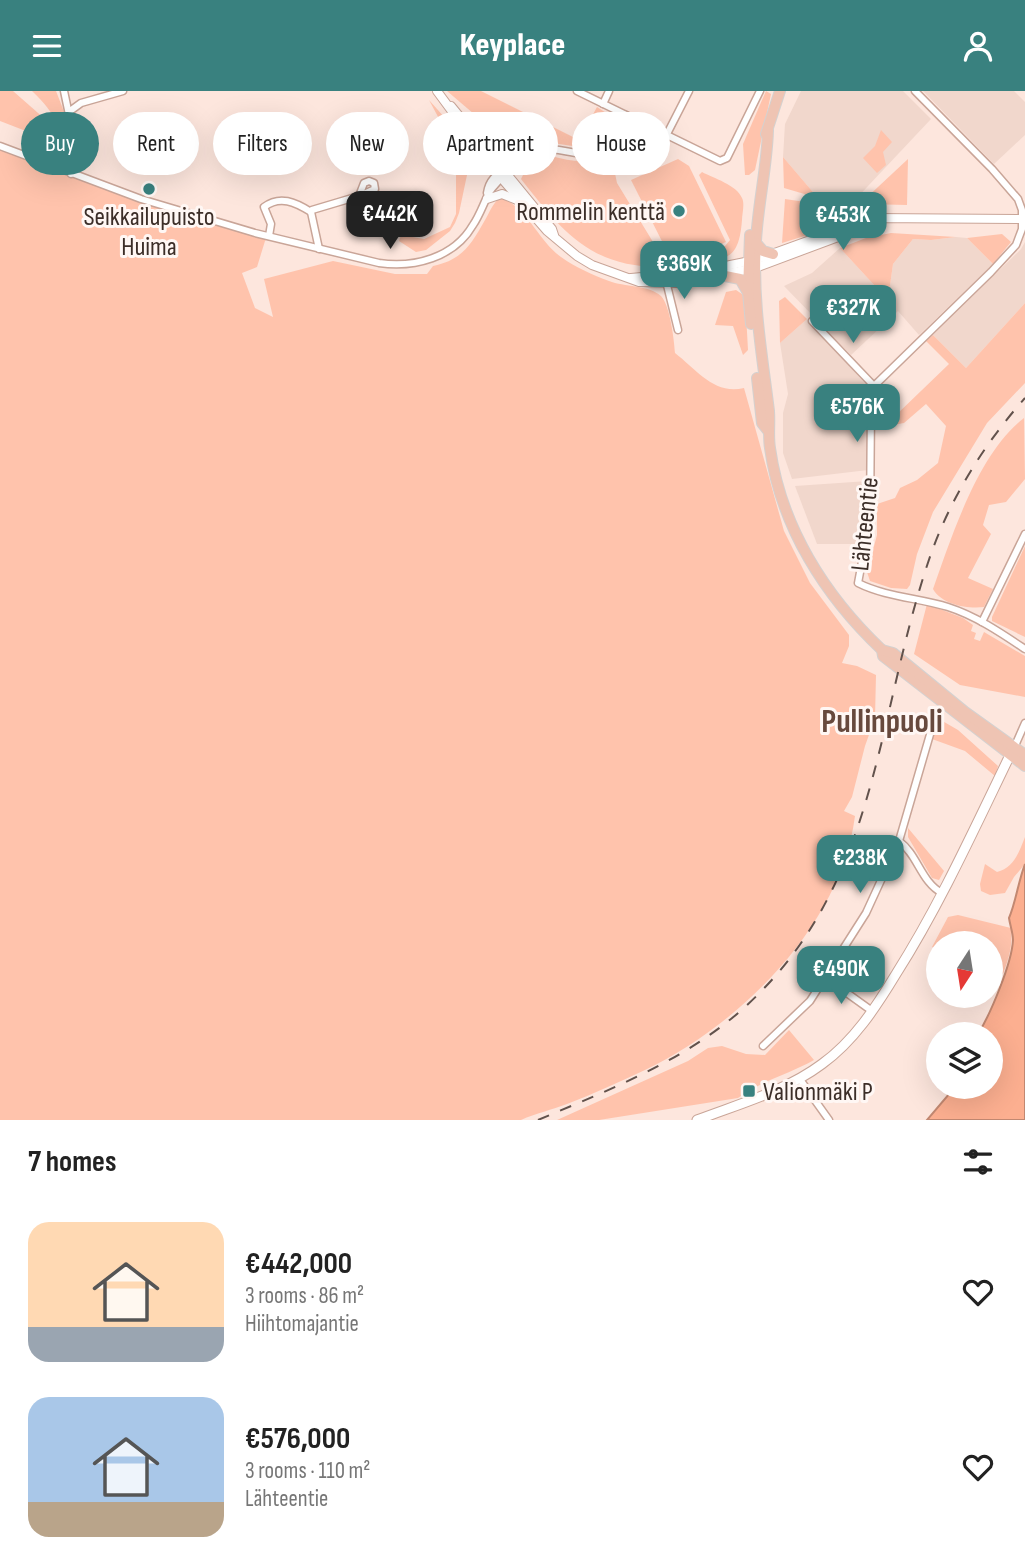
<!DOCTYPE html>
<meta charset="utf-8">
<style>
body{margin:0;font-family:"Sofia Sans Condensed",sans-serif;background:#f6f6f6;color:#222;height:100vh;display:flex;flex-direction:column;font-size:26px;white-space:nowrap}
*{box-sizing:border-box;margin:0}
p{font-size:23px;color:#767676}
.icon{flex:none;width:38px;height:38px;fill:none;stroke:currentColor;stroke-width:2;stroke-linecap:round;stroke-linejoin:round}
.map{position:relative;height:1029px;overflow:hidden}
.panel{display:flex;flex-direction:column;background:#fff;flex:1}
.panel>*{flex:none}
.guide{position:absolute;left:21px;top:21px;width:984px;height:63px;display:flex;gap:14px}
.needle{width:46px;rotate:192deg}
.controls{position:absolute;left:926px;top:840px;display:grid;gap:14px}
.controls a{display:grid;place-items:center;width:77px;height:77px;border-radius:50%;background:#fff;box-shadow:0 7px 28px #0002;font-size:35px}
.price{position:absolute;translate:-50% -60px;padding:0 16px;border-radius:14px;background:#39817f;color:#fff;font-size:23px;line-height:46px;filter:drop-shadow(0 2px 4px #0008)}
.price::after{content:'';position:absolute;left:50%;top:42px;width:21px;height:16px;margin-left:-10px;background:inherit;clip-path:polygon(0 0,100% 0,50% 100%)}
.price.current{background:#222;color:#fff}
ul{padding:0;list-style:none}
li{display:flex;align-items:center;gap:21px;height:175px;padding:0 28px}
li span{display:grid;place-items:center;flex:none;width:196px;height:140px;border-radius:21px;color:#555}
li>.icon{margin-inline-start:auto}
span .icon{width:84px;height:84px;fill:#fffc;stroke-width:1}
li b{font-size:30px}
h2{display:flex;justify-content:space-between;align-items:center;height:84px;padding:0 28px;font-size:30px}
.pill{padding:0 24px;border-radius:32px;background:#fff;box-shadow:0 7px 28px #0002;font-size:24px;line-height:63px}
.pill.current{background:#39817f;color:#fff}
header{display:flex;justify-content:space-between;align-items:center;height:91px;padding:0 28px;background:#39817f;color:#fff;font-size:32px;font-weight:800}
.map>svg:first-child{display:block}
.built{fill:#f1d7cc}
.green{fill:#ffc3ac}
.water{fill:#fcaf90;stroke:#c28871;stroke-width:2}
.lines{fill:none;stroke-linecap:round;stroke-linejoin:round}
.minor-casing{stroke:#c9a598;stroke-width:9}
.tertiary-casing{stroke:#c9a598;stroke-width:10}
.secondary-casing{stroke:#c9a598;stroke-width:11}
.primary-casing{stroke:#d4d1d0;stroke-width:12}
.minor{stroke:#fff;stroke-width:6}
.tertiary{stroke:#fff;stroke-width:8}
.secondary{stroke:#fff;stroke-width:9}
.primary{stroke:#efc4b3;stroke-width:10}
.rail{stroke:#62524c;stroke-width:2;stroke-dasharray:12 12;stroke-linecap:butt}
.poi-dot{fill:#39817f;stroke:#fff7f4;stroke-width:2.5}
.labels{text-anchor:middle;stroke-width:6;stroke-linejoin:round;paint-order:stroke}
.poi-label{font-size:26px;fill:#3c2e28;stroke:#fff7f4;text-anchor:end}
.street-label{font-size:26px;fill:#3c2e28;stroke:#fff7f4}
.district-label{font-size:33px;font-weight:bold;fill:#67493d;stroke:#fff7f4}
</style>
<header><svg class="icon" aria-label="menu" viewBox="0 0 24 24"><path d="M4 6h16M4 12h16M4 18h16"/></svg>Keyplace<svg class="icon" aria-label="person" viewBox="0 0 24 24"><circle cx="12" cy="8" r="4"/><path d="M4 21q1-7 8-7t8 7"/></svg></header>
<div class="map">
<svg width="1025" height="1029" viewBox="0 0 1025 1029">
<rect width="100%" height="100%" fill="#fde6dd"/>
<!-- built -->
<g class="built">
<path d="M801 0H903L931 28 852 112 818 107 783 66 785 33Z"/>
<path d="M923 0H1014L1025 11V44L994 73Z"/>
<path d="M956 146 967 147 993 173 919 244 898 220 851 264 784 195 812 182 840 157 888 209 893 173 913 148 931 149Z"/>
<path d="M1025 151V212L966 277 933 244 1021 158Z"/>
<path d="M807 228 867 295 868 379 792 388 783 362V322L788 303 780 252Z"/>
<path d="M868 390 866 435 862 453H817L795 395Z"/>
</g>
<!-- green -->
<g class="green">
<path d="M0 0H13L46 29 43 39 31 42 0 30Z"/>
<path d="M32 0H56L68 31 69 69 66 70C60 36 58 25 32 0Z"/>
<path d="M447 0H481L579 49 597 16 617 29C597 71 577 51 542 52 530 53 518 60 507 66L481 29Z"/>
<path d="M766 0 771 3 755 79 749 84H745L743 53Z"/>
<path d="M429 9 469 54 471 65 459 122 455 132 450 140 426 159 416 161 399 150 401 144 424 148 450 136 456 123V68L450 48Z"/>
<path d="M881 39 892 51 883 61 886 74 877 82 863 67 875 55Z"/>
<path d="M0 55 141 109 269 145 265 150 257 176 242 182 255 217 273 226 264 188 333 170 395 183H427L433 175C462 169 471 154 485 129 490 121 492 113 500 107 527 115 538 150 561 166 575 176 593 184 609 190 624 196 649 194 661 205 670 214 674 248 675 262 697 279 714 304 744 297L784 440 810 492 849 544V555L842 572 857 575 876 584 875 627 865 655 852 706 844 720 855 725C841 834 740 934 645 979 619 991 593 1003 567 1013 552 1019 536 1022 521 1029H0Z"/>
<path d="M551 65C570 70 586 73 604 66L613 73 617 92 664 169 661 176C590 176 562 140 521 88L530 70Z"/>
<path d="M783 66 818 107 784 97Z"/>
<path d="M678 68 689 75 726 151 674 174 631 89Z"/>
<path d="M908 68 907 114 864 113 863 110Z"/>
<path d="M702 81C713 87 737 94 742 107 745 113 742 123 742 129 739 167 729 168 694 174L693 170 725 155 730 149 699 84Z"/>
<path d="M785 108 812 112 815 118 801 124 811 143 782 152Z"/>
<path d="M891 142 956 146 931 149 913 148 893 173 888 209 840 157 866 147Z"/>
<path d="M1002 143 1011 151 993 173 967 147Z"/>
<path d="M736 199 745 205 748 259 743 264 733 235 715 234 726 201Z"/>
<path d="M785 206 807 228 780 252 779 210Z"/>
<path d="M1025 212V292L987 332 933 421 917 463 910 494 907 498 891 497 870 490 867 481 877 444V413L895 407 900 397 917 389 938 372 946 335 926 313 904 332 877 337 878 328 895 325 949 273 926 250 933 244 966 277Z"/>
<path d="M1024 327 1025 388 1006 411 989 414 983 434 991 443 968 487 993 498 984 516C968 518 942 514 933 498 952 445 978 362 1024 327Z"/>
<path d="M1025 455V546L992 530V526Z"/>
<path d="M927 513 963 527 973 534 971 540 976 542 974 548 980 550 984 541 1025 565V606L960 594 914 563Z"/>
<path d="M939 628 958 639 998 675 995 685 965 660 932 648Z"/>
<path d="M908 737 944 780 939 789 932 787 908 746Z"/>
<path d="M1025 746V773L1014 786 1005 802 990 804 981 800 980 793 985 773 997 781C1014 777 1019 761 1025 746Z"/>
<path d="M958 824 1011 837C1013 854 1009 867 1003 883L991 878 990 852H938V859L932 856 948 826Z"/>
<path d="M789 939 814 969C789 983 761 990 738 1007L599 1029H557L688 970 708 957 722 955 746 963 765 964Z"/>
</g>
<!-- water -->
<path class="water" d="M1025 773V1029H927L955 996H990V943H978C990 924 1012 872 1013 849 1013 842 1010 834 1009 827 1016 811 1018 791 1025 773Z"/>
<g class="lines">
<defs>
<g id="minor">
<path d="M64 0 72 38 71 83"/>
<path d="M577 0 720 70 727 67 760 0"/>
<path d="M915 0 992 78 1018 108 1022 119V138L1016 154 991 181 874 295 871 315 870 428 858 492C886 506 919 507 948 516 976 525 1001 542 1025 558"/>
<path d="M603 13 609 0"/>
<path d="M70 20 81 12 123 0"/>
<path d="M667 43 689 0"/>
<path d="M0 55 141 108 255 142 379 172C414 177 454 167 473 134 480 124 484 111 490 100 494 94 500 90 503 83"/>
<path d="M487 102C489 89 496 84 506 77 518 69 530 58 545 58 562 57 578 66 594 61 611 55 619 38 626 24"/>
<path d="M311 121 312 119 359 105 375 98 374 92 369 90 364 92 359 105"/>
<path d="M311 121 319 158"/>
<path d="M269 145 271 133 264 116C280 104 295 111 311 121"/>
<path d="M666 190 678 239"/>
<path d="M812 230 874 295"/>
<path d="M982 531 1025 443"/>
<path d="M1014 657 1025 632"/>
<path d="M899 750C918 764 921 791 942 802"/>
<path d="M826 887 872 920"/>
<path d="M763 955 810 910 866 822 899 750 931 640"/>
<path d="M799 987 829 1029"/>
</g>
<g id="tertiary">
<path d="M437 0 502 88 547 140 577 165 592 174 639 191 678 192 755 177 873 133 882 127"/>
<path d="M451 15 552 138 554 144"/>
<path d="M487 108 502 103 517 109"/>
<path d="M631 187 696 181 755 169 871 127 1025 128"/>
</g>
<path id="secondary" d="M697 1029C739 1013 786 1000 822 973 854 950 876 916 896 883 941 812 976 734 1013 658"/>
<g id="primary">
<path d="M768 39C767 76 758 113 756 150 752 208 762 263 769 320 770 333 768 345 770 357 781 436 825 505 882 559L883 565 1025 675"/>
<path d="M766 43 780 0"/>
<path d="M750 144 748 201 751 233"/>
<path d="M756 152 763 160 773 163"/>
<path d="M720 184 740 188 747 200"/>
<path d="M757 287 762 332 769 341"/>
<path d="M882 559 893 562 965 621 1025 664"/>
</g>
</defs>
<!-- minor casing -->
<use href="#minor" class="minor-casing"/>
<!-- tertiary casing -->
<use href="#tertiary" class="tertiary-casing"/>
<!-- secondary casing -->
<use href="#secondary" class="secondary-casing"/>
<!-- primary casing -->
<use href="#primary" class="primary-casing"/>
<!-- minor -->
<use href="#minor" class="minor"/>
<!-- tertiary -->
<use href="#tertiary" class="tertiary"/>
<!-- secondary -->
<use href="#secondary" class="secondary"/>
<!-- primary -->
<use href="#primary" class="primary"/>
<!-- rail -->
<path class="rail" d="M538 1029C611 998 687 969 746 915 882 790 875 621 932 460 953 403 985 352 1025 307"/>
</g>
<!-- markers -->
<g class="poi-dot">
<circle cx="149" cy="98" r="7"/>
<circle cx="679" cy="120" r="7"/>
<rect x="742" y="993" width="14" height="14" rx="3.5"/>
</g>
<g class="labels">
<!-- poi labels -->
<g class="poi-label">
<text x="665" y="129">Rommelin kenttä</text>
<text x="149" y="134" text-anchor="middle">Seikkailupuisto<tspan x="149" dy="30">Huima</tspan></text>
<text x="763" y="1009" text-anchor="start">Valionmäki P</text>
</g>
<!-- street labels -->
<g class="street-label">
<text transform="translate(864 433) rotate(-84)" y="9">Lähteentie</text>
</g>
<!-- district labels -->
<g class="district-label">
<text x="882" y="641">Pullinpuoli</text>
</g>
</g>
</svg>
<div class="controls">
<a><svg class="needle" viewBox="-14 -14 28 28"><path d="M0-13l5 13h-10z" fill="#e53935"/><path d="M0 13l5-13h-10z" fill="#767676"/></svg></a>
<a><svg class="icon" aria-label="layers" viewBox="0 0 24 24"><path d="M12 4l9 5-9 5-9-5zM3 14l9 5 9-5"/></svg></a>
</div>
<b class="price current" style="left:390px;top:160px">€442K</b>
<b class="price" style="left:843px;top:161px">€453K</b>
<b class="price" style="left:684px;top:210px">€369K</b>
<b class="price" style="left:853px;top:254px">€327K</b>
<b class="price" style="left:857px;top:353px">€576K</b>
<b class="price" style="left:860px;top:804px">€238K</b>
<b class="price" style="left:841px;top:915px">€490K</b>
<div class="guide">
<a class="pill current">Buy</a>
<a class="pill">Rent</a>
<a class="pill">Filters</a>
<a class="pill">New</a>
<a class="pill">Apartment</a>
<a class="pill">House</a>
</div>
</div>
<section class="panel">
<h2>7 homes<svg class="icon" aria-label="filters" viewBox="0 0 24 24"><path d="M4 7h16M4 17h16"/><circle cx="9" cy="7" r="2"/><circle cx="15" cy="17" r="2"/></svg></h2>
<ul>
<li><span style="background:linear-gradient(#ffd9b3 75%,#9aa5b1 0)"><svg class="icon" aria-label="home" viewBox="0 0 24 24"><path d="M3 11l9-7 9 7M6 9v11h12V9"/></svg></span><div><b>€442,000</b><p>3 rooms · 86 m²</p><p>Hiihtomajantie</p></div><svg class="icon" aria-label="heart" viewBox="0 0 24 24"><path d="M12 20l-8-8c-3-5 5-10 8-4 3-6 11-1 8 4z"/></svg></li>
<li><span style="background:linear-gradient(#a9c7e8 75%,#b9a48a 0)"><svg class="icon" aria-label="home" viewBox="0 0 24 24"><path d="M3 11l9-7 9 7M6 9v11h12V9"/></svg></span><div><b>€576,000</b><p>3 rooms · 110 m²</p><p>Lähteentie</p></div><svg class="icon" aria-label="heart" viewBox="0 0 24 24"><path d="M12 20l-8-8c-3-5 5-10 8-4 3-6 11-1 8 4z"/></svg></li>
</ul>
</section>
